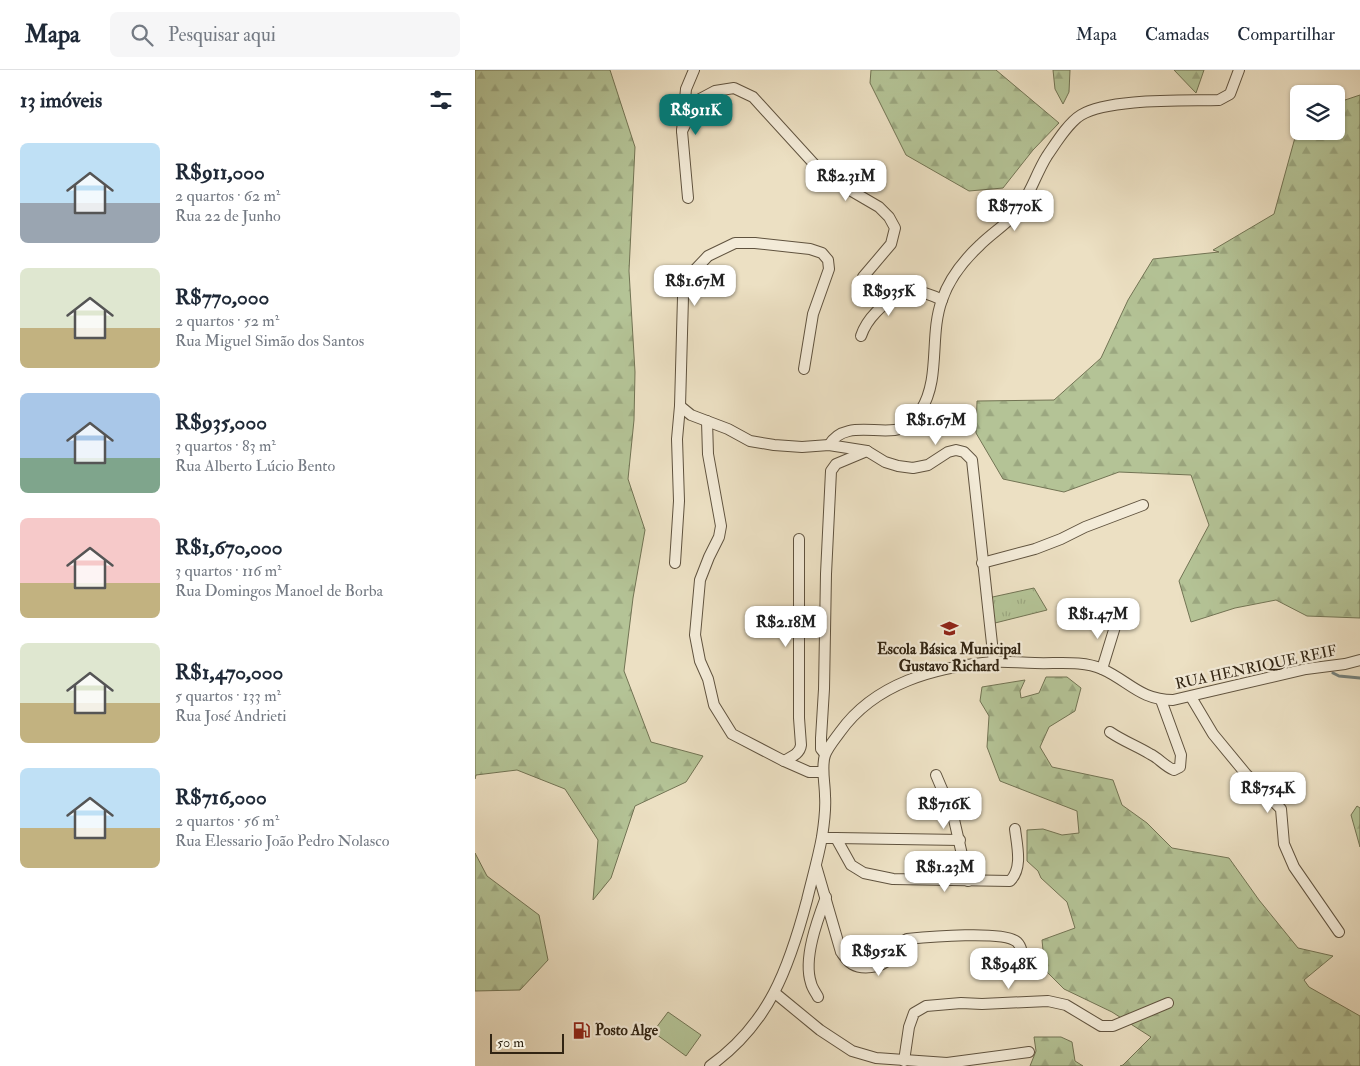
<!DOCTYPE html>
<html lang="pt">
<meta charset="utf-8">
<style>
body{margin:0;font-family:"IM FELL Double Pica",serif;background:#f6f6f7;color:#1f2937;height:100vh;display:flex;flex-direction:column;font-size:19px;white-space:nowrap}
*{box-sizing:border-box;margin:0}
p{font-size:16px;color:#747a83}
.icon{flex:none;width:28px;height:28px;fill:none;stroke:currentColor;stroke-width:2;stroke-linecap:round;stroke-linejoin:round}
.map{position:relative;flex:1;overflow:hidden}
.drawer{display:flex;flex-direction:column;background:#fff;width:475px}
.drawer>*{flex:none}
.controls{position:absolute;left:815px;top:15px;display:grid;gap:10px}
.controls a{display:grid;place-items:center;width:55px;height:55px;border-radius:8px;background:#fff;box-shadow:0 1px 4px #0004;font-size:25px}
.scale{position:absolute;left:15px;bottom:12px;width:74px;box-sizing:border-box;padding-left:5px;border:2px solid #312413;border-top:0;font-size:14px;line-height:18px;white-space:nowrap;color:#312413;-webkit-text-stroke:4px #f3ebd8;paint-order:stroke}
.price{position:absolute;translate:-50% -42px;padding:0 11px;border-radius:10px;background:#fff;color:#222;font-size:16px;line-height:32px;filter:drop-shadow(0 1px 2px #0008)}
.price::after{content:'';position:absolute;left:50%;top:30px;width:15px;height:11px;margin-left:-8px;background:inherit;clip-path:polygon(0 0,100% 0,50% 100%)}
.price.active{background:#0f766e;color:#fff}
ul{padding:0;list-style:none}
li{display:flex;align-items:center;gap:15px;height:125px;padding:0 20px}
li span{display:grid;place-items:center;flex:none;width:140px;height:100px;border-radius:8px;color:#555}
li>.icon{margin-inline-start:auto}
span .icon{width:60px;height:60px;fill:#fffc;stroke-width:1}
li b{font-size:21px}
h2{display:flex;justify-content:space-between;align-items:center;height:60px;padding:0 20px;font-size:21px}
header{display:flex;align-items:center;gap:30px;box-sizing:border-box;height:70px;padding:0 25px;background:#fff;border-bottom:1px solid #e0e1e3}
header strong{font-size:24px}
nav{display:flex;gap:28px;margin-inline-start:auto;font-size:18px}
.search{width:350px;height:45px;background:#f6f6f7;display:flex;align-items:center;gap:12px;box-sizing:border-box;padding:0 18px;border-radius:8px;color:#747a83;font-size:19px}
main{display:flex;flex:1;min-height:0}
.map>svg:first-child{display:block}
.green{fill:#b4c396;stroke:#727454}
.forest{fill:url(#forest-firs);stroke:#727454}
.park{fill:url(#park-tufts);stroke:#727454}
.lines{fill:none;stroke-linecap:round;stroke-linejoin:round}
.stream{stroke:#727e7a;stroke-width:3}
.minor-casing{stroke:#60533f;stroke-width:12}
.minor{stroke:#f3ebd8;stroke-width:10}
.labels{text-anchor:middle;stroke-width:4.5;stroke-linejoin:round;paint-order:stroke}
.poi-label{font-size:15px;font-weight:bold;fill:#312413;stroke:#f3ebd8}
.street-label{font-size:15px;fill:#312413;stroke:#f3ebd8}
</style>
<header>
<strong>Mapa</strong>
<div class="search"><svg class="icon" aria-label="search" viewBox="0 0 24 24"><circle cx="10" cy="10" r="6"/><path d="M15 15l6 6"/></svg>Pesquisar aqui</div>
<nav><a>Mapa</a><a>Camadas</a><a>Compartilhar</a></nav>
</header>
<main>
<section class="drawer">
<h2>13 imóveis<svg class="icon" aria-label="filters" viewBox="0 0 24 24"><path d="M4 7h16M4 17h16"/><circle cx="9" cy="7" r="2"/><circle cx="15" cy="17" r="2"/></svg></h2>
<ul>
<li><span style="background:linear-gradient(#bfe0f5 60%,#9aa5b1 0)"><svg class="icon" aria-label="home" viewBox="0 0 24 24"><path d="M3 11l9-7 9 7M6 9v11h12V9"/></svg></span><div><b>R$911,000</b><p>2 quartos · 62 m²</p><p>Rua 22 de Junho</p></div></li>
<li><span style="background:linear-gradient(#dfe7d0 60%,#c2b280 0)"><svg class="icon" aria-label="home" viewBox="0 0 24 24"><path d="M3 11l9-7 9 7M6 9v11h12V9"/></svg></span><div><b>R$770,000</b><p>2 quartos · 52 m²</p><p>Rua Miguel Simão dos Santos</p></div></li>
<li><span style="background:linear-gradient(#a9c7e8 65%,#7fa58c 0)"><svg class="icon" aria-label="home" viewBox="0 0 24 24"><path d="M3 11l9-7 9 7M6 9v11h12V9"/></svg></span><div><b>R$935,000</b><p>3 quartos · 83 m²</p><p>Rua Alberto Lúcio Bento</p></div></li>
<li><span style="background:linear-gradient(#f6c9c9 65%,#c2b280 0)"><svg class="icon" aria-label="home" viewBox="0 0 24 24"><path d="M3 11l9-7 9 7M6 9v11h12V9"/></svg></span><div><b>R$1,670,000</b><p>3 quartos · 116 m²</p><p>Rua Domingos Manoel de Borba</p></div></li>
<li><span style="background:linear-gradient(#dfe7d0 60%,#c2b280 0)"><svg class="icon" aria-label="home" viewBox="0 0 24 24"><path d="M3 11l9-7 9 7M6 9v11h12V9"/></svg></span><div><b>R$1,470,000</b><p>5 quartos · 133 m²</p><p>Rua José Andrieti</p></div></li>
<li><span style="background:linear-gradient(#bfe0f5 60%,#c2b280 0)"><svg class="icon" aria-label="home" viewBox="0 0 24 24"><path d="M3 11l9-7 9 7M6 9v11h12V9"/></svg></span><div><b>R$716,000</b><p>2 quartos · 56 m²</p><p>Rua Elessario João Pedro Nolasco</p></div></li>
</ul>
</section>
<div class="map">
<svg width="885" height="996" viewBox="0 0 885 996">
<defs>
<pattern id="forest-firs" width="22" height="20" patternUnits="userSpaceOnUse" patternTransform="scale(1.25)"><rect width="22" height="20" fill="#b4c396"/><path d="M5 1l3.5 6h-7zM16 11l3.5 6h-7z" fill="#9ba780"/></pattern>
<pattern id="park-tufts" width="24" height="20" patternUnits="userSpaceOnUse" patternTransform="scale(1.25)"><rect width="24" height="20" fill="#b4c396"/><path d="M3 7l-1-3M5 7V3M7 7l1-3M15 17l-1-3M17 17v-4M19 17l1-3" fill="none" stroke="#9ba780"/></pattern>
</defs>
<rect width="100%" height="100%" fill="#ece0c3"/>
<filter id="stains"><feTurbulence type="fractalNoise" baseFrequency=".004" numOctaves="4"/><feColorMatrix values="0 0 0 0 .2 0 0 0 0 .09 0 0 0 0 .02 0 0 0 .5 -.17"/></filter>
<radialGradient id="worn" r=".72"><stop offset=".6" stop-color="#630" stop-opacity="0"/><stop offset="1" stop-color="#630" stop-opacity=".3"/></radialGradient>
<!-- green -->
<path class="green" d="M193 942 226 965 211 986 178 962Z"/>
<!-- forest -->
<g class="forest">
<path d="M0 0H135L160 77 154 201 160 302 159 350 153 409 170 460 158 528 149 601 176 672 228 686 211 712 160 736 136 808 118 830 123 770 90 719 42 700 1 705 0 709Z"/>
<path d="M396 0H521L584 53 558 80 528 118 494 121 431 85 395 13Z"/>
<path d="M578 0H595L594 22 588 34 580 19Z"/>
<path d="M699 0H729L721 23Z"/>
<path d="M885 25V548L832 546 801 530 760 538 716 552 704 511 734 455 716 405 644 402 589 422 528 409 501 363 502 331 579 330 626 288 653 230 678 189 744 182 738 180 799 144 824 53V61H861V33Z"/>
<path d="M571 607H592L606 618 600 641 574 657 565 677 577 697 638 710 647 735 672 753 697 778 754 788 784 830 823 878 858 886 829 910 834 917 885 946V996H645L648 995 676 967 637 942 589 919 570 900 567 870 600 858 592 832 566 808 563 801 552 791V760L568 759 587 765 604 763 602 741 525 711 512 677 514 646 505 631 507 617 550 610 545 621 546 628 564 623Z"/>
<path d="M882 736 885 738V777L876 745Z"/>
<path d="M0 783 12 806 64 845 73 890 45 920 0 921Z"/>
<path d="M559 967H586L597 972 600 991 608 996H555L561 981Z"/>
</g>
<!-- park -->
<path class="park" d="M559 518 572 540 516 554 513 528Z"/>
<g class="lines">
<!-- stream -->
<path class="stream" d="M858 603 864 606 885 608"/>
<defs>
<g id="minor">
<path d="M207 61 217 41 225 29 240 21 259 18 278 27 340 95 368 116 404 137 414 147 420 158 416 174 388 207V216C399 229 417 218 433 219 445 221 455 224 467 230"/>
<path d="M213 128 207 61 211 19 219 0"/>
<path d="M386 266C393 245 411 233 428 220"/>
<path d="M205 336 216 345 253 359 275 371 299 375 327 377 354 375 392 381 410 392 423 396 438 398 453 395 473 382 481 380 489 382 497 390 519 592"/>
<path d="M232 351 233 384 246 456 244 467 234 487 225 510 220 565 225 591 233 609 239 635 257 664 309 691 334 702H348"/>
<path d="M354 375C372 345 415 372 437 353 440 350 443 344 446 340 466 308 454 265 467 230 474 209 489 190 505 175 516 164 529 156 539 145 555 127 560 105 572 86 581 73 593 53 606 45 634 28 710 31 744 30L755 24 764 0"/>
<path d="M200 493 204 431 202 369 205 336 208 227 215 205 233 186 260 173H280L335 179 347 183 353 190 354 199 338 244 329 299"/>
<path d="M507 493 560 479 586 469 610 457 668 435"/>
<path d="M627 599 643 547"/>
<path d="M716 627 738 664 771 704 806 739 809 774 819 797 864 862"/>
<path d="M635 662C648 671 662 676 675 684 684 688 689 696 699 700L705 697 706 685 686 630"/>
<path d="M350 684 346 679V668L349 619 351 504 356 401 361 394 392 381"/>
<path d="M309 691C316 687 325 684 326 675L324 648V469"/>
<path d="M461 705 478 745 493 811"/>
<path d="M347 768H361L376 795 389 803 418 809 535 811C548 798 542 776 540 759"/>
<path d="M361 768 485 770"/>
<path d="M341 796 366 882C369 886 372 891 377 894 387 900 406 898 414 889 420 881 423 873 432 869 452 867 530 860 542 872 547 877 547 883 547 890"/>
<path d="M300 923 345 960 377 981 401 988 472 993 554 982"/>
<path d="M343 927C341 923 337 918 336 913 328 889 342 851 351 827"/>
<path d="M429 991 434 957 439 943 451 936 486 933 507 934 573 931 591 935 626 956H638L693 933"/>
<path d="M235 996C294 954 314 898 332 830 337 809 343 789 347 767 349 754 351 739 350 726 350 713 346 697 350 685 353 677 360 669 365 662 400 613 460 597 518 592 531 591 546 593 560 593 581 594 607 590 627 599 654 611 665 630 698 630L831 599 870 594 885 590"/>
</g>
</defs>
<!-- minor casing -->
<use href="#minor" class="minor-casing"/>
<!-- minor -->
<use href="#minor" class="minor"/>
</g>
<!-- icons -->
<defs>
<symbol id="school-bare" viewBox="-9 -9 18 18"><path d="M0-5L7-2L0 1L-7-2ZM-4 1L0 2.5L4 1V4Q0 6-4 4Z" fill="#8f2418" stroke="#f3ebd8" stroke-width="2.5" paint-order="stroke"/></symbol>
<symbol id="fuel-bare" viewBox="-9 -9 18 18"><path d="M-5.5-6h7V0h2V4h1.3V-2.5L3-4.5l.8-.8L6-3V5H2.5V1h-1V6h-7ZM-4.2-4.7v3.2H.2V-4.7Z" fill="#8f2418" stroke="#f3ebd8" stroke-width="2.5" paint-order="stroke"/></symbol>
</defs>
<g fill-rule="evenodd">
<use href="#school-bare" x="462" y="546" width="25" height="25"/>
<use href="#fuel-bare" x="94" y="948" width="25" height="25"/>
</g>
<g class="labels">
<!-- poi labels -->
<g class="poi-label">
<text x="474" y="584">Escola Básica Municipal<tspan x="474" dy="17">Gustavo Richard</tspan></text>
<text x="120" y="965" text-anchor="start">Posto Alge</text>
</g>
<!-- street labels -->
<g class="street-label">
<text transform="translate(781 597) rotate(-12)" y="5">RUA HENRIQUE REIF</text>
</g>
</g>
<rect width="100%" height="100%" filter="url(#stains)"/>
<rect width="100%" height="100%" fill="url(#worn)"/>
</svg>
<div class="controls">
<a><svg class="icon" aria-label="layers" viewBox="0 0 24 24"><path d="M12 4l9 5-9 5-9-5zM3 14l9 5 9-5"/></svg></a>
</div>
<div class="scale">50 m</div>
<b class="price active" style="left:221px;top:66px">R$911K</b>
<b class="price" style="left:371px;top:132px">R$2.31M</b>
<b class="price" style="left:540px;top:162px">R$770K</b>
<b class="price" style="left:220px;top:237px">R$1.67M</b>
<b class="price" style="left:414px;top:247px">R$935K</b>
<b class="price" style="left:461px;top:376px">R$1.67M</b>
<b class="price" style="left:623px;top:570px">R$1.47M</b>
<b class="price" style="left:311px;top:578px">R$2.18M</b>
<b class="price" style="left:793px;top:744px">R$754K</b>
<b class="price" style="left:469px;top:760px">R$716K</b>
<b class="price" style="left:470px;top:823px">R$1.23M</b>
<b class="price" style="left:404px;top:907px">R$952K</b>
<b class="price" style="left:534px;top:920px">R$948K</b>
</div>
</main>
